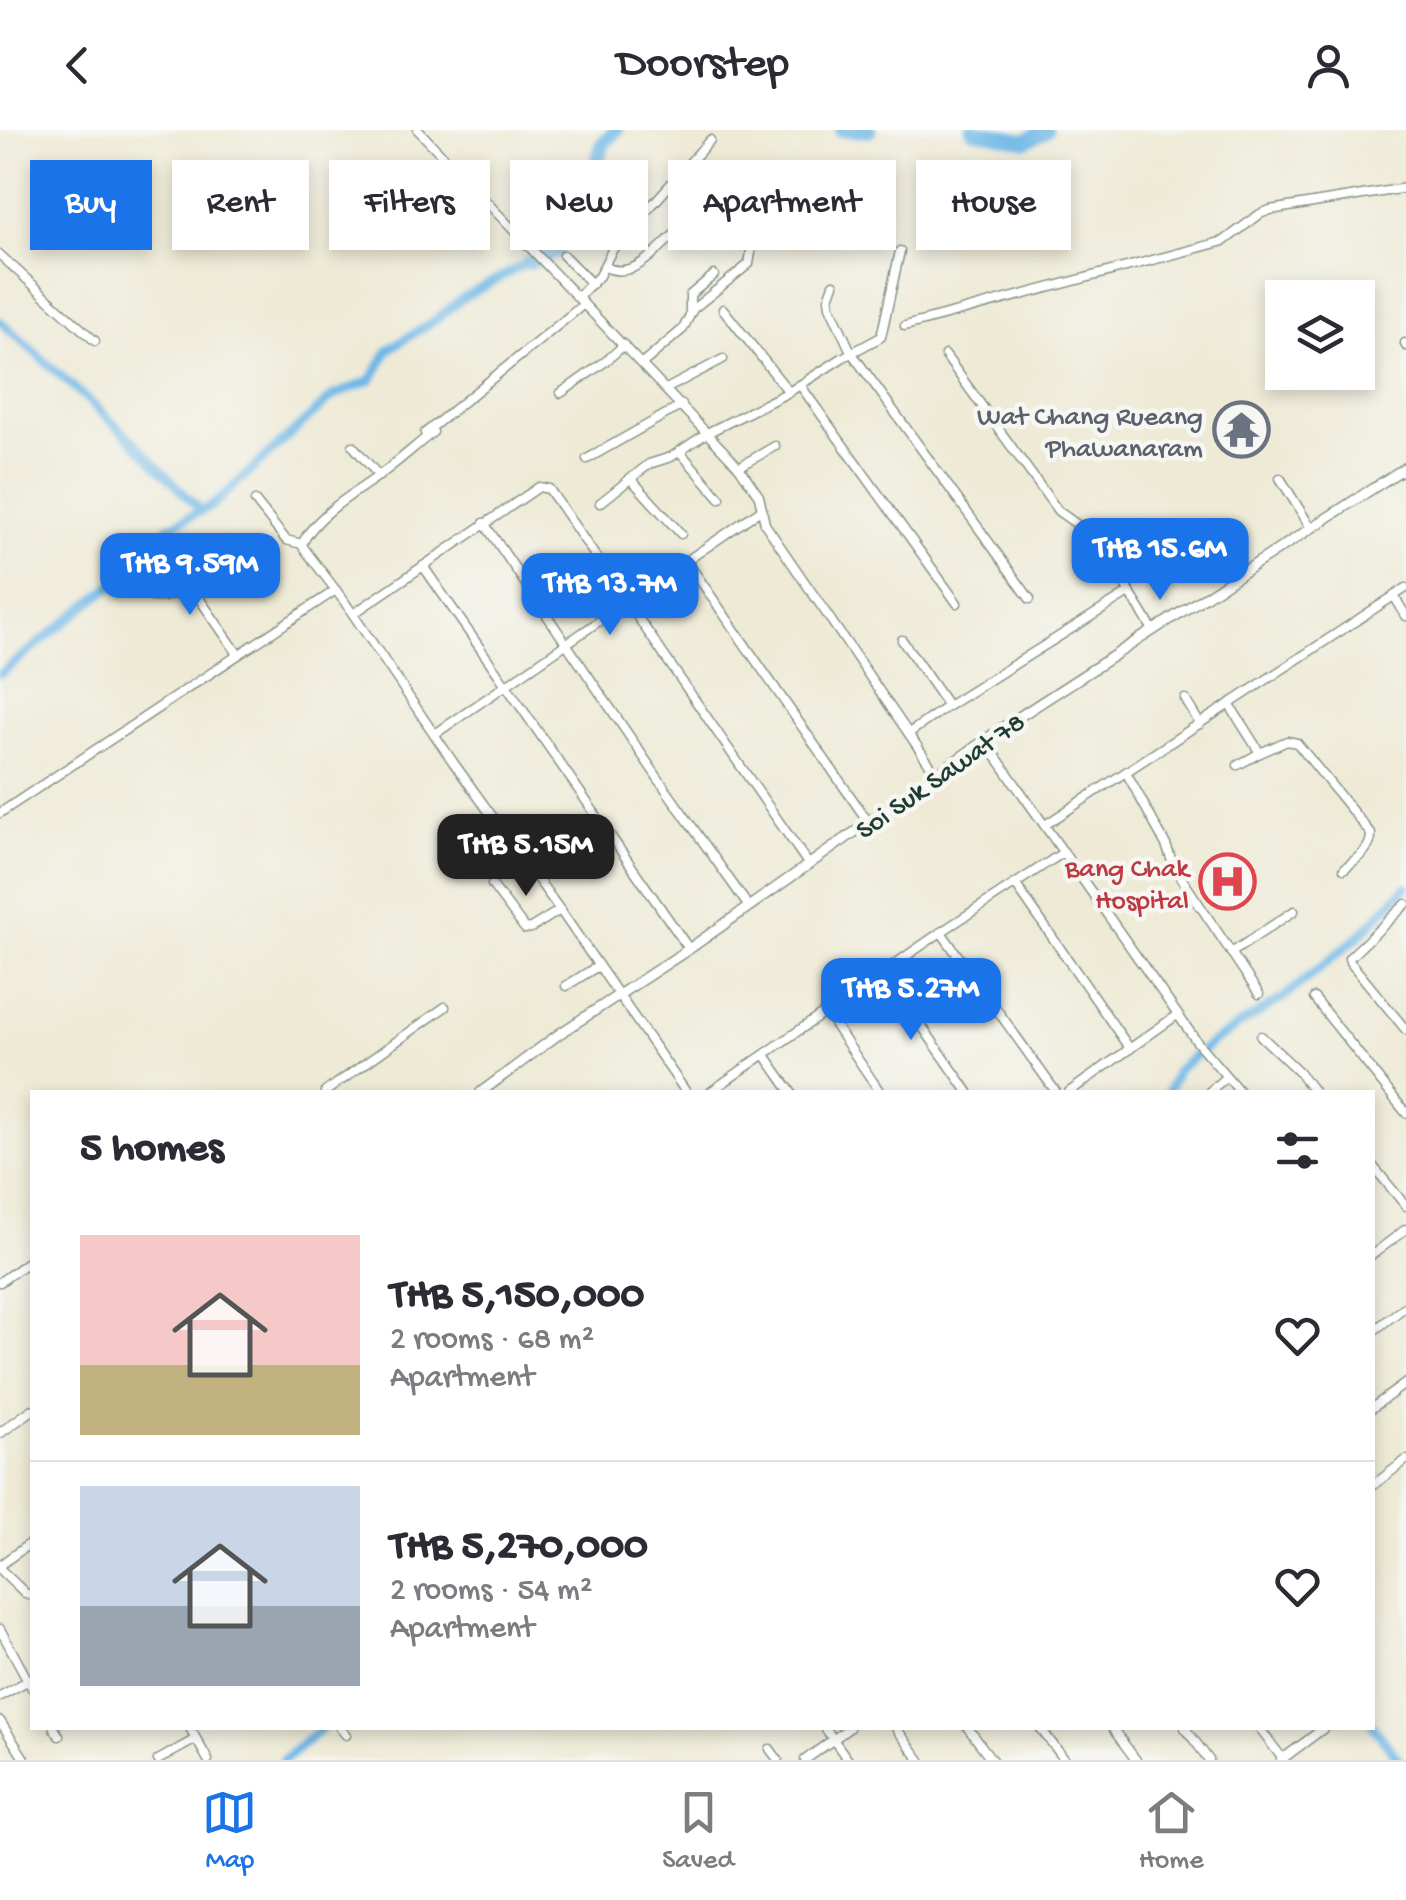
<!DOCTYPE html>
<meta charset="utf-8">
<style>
body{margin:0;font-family:"Gochi Hand",sans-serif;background:#f2f2f3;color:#2b2b33;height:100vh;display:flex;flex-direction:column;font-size:38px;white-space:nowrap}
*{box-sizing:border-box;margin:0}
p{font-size:32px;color:#7c7c81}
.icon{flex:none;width:55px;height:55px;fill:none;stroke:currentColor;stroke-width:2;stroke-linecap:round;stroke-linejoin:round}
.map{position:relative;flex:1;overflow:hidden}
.panel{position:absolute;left:30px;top:960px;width:1345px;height:640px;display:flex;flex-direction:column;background:#fff;border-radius:0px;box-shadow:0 5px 15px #0003}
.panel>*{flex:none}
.banner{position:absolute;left:30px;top:30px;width:1348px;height:90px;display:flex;gap:20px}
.fabs{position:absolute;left:1265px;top:150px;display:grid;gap:20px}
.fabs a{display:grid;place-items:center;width:110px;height:110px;border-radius:0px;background:#fff;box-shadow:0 5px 15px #0003;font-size:50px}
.price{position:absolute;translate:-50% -85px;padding:0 22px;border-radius:20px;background:#1a73e8;color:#fff;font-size:32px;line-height:65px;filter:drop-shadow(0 2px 5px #0008)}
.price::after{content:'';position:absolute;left:50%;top:60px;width:30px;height:22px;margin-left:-15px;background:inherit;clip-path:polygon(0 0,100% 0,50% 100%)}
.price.selected{background:#222;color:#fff}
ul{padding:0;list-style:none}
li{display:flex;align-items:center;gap:30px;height:250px;padding:0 50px}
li+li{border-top:2px solid #e1e1e2}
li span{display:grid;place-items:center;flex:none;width:280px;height:200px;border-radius:0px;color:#555}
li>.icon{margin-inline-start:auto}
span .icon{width:120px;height:120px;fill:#fffc;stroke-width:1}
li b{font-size:42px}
h2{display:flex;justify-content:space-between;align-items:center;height:120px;padding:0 50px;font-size:42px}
.chip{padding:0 35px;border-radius:0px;background:#fff;box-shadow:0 5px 15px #0003;font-size:35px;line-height:90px}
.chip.selected{background:#1a73e8;color:#fff}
header{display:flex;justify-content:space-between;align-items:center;height:130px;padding:0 50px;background:#fff;font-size:45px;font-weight:600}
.tab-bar{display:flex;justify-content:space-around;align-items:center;height:140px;border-top:2px solid #e1e1e2;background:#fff;font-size:28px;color:#7c7c81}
.tab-bar a{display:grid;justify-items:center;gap:5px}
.tab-bar .selected{color:#1a73e8}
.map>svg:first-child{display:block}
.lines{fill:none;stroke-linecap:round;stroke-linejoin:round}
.canal{stroke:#6eb8e7;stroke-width:9}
.river{stroke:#6eb8e7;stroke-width:15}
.minor-casing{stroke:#869485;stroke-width:11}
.tertiary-casing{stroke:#869485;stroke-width:12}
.minor{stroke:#fff;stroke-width:8}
.tertiary{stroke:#fff;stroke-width:9}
.labels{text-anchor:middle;stroke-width:9;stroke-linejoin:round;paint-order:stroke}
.worship-label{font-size:28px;fill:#5b616d;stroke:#f6f6f2;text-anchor:end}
.street-label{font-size:28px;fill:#1f3d34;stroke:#f6f6f2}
.health-label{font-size:28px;fill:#be3a42;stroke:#f6f6f2;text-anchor:end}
</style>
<header><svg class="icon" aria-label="back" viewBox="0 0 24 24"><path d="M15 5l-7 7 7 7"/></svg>Doorstep<svg class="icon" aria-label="person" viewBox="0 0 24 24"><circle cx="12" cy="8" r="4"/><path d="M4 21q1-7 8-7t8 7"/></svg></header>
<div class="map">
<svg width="1406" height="1630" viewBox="0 0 1406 1630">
<rect width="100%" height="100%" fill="#f6f6f2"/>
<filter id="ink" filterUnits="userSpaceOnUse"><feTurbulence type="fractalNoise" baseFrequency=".01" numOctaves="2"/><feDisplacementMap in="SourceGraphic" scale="20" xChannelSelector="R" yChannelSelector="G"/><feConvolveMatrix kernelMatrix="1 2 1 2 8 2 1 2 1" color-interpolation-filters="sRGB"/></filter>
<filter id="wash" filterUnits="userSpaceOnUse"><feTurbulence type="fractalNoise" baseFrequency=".0048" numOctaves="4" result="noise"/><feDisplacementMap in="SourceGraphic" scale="40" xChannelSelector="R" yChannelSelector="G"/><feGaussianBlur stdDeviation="2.25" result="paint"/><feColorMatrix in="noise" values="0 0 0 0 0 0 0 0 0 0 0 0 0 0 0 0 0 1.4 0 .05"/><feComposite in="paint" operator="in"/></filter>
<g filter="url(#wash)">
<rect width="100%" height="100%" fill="#eeead6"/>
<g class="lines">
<!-- canal -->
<g class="canal">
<path d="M0 191 131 309 201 381"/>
<path d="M0 544 120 449 156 417 168 397 213 375 333 266 371 250 389 219 437 189 461 169 529 132"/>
<path d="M1168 962 1177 940 1211 913 1283 868 1359 806 1406 757"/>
<path d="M1372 1595 1399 1630"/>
<path d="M283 1630 322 1598"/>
</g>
<!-- river -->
<g class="river">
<path d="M842 0H869"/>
<path d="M973 0 1026 11 1046 0"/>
<path d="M529 132 557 121C560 105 553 97 543 86V67L551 54 594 44 603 14 616 0"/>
</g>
</g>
</g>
<g filter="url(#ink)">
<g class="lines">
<defs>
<g id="minor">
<path d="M418 0 739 337 759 366 765 394 937 645"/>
<path d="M0 125 95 211"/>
<path d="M563 125 592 154"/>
<path d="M605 137C634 151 657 119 677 102"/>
<path d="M834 154 829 168 830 176 851 222 1030 469"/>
<path d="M578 167 599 146 612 120 710 10"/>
<path d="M723 179 789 262"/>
<path d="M690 182V165L714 145"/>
<path d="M905 196 1224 111 1260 84 1270 80 1406 58"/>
<path d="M1405 213 1406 216"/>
<path d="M945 225 1058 381 1096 408 1153 500"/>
<path d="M642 234 683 199 693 179 749 134 751 122"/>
<path d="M800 255 957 473"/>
<path d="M666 259 723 229"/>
<path d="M561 263 606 231 624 215"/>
<path d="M433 302C414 317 397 333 377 347 353 364 315 386 302 414L303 417 344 471 453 632 560 780 686 962"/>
<path d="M425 303 584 174"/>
<path d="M353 316 379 346"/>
<path d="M680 322 720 368"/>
<path d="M587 329 682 275"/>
<path d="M739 337 775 316"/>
<path d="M630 348 681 404"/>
<path d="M1280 348 1311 398"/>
<path d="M255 371 286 410 302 414"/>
<path d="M600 373 649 334 671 327 707 303 789 262 842 228 881 207 900 121"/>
<path d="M484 393 662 654 749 777"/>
<path d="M686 430 869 693"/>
<path d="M173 431 238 524"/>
<path d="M423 436 689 819"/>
<path d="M1394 466 1406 486"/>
<path d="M152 467H164L192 458"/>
<path d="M353 484 539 357 549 359 809 735"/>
<path d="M902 510 948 576"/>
<path d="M1185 569 1200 594"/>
<path d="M1229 574 1260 623 1287 611 1297 613 1371 704C1372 720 1355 729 1344 739"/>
<path d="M909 603 948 576 1130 462"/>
<path d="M435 604 762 379"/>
<path d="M985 611 1197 912 1240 962"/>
<path d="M1238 635 1260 623"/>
<path d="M1126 642 1166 715 1174 737 1259 864"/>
<path d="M0 683 336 460"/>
<path d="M1045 695 1406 458"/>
<path d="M492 755 525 799 531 798 560 780"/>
<path d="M1016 755 1130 919"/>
<path d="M1406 774 1349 828 1350 832 1406 900"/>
<path d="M941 802 1056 962"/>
<path d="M1231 823 1294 781"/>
<path d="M884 842 968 962"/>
<path d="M566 856 598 836"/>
<path d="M1314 868 1406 983"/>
<path d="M826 882 880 962"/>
<path d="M1261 906 1298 941 1314 962"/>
<path d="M765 925 791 962"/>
<path d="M325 962 445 877"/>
<path d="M710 962 941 802 1064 722"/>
<path d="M1069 962 1177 885"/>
<path d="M1209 962 1226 947"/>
<path d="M1372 1035 1406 1076"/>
<path d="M1372 1125 1406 1099"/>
<path d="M0 1152 32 1129"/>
<path d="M1372 1202 1406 1176"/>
<path d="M1372 1278 1406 1253"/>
<path d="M1372 1356 1406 1330"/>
<path d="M0 1435 32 1412"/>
<path d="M0 1439 25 1463 32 1466"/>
<path d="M0 1499 32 1558"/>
<path d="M0 1566 31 1549"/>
<path d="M0 1591 25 1630"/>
<path d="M54 1598 59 1606"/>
<path d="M190 1598 208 1630"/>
<path d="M340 1598 346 1605"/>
<path d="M825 1598 848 1630"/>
<path d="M896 1598 920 1630"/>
<path d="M968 1598 992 1630"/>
<path d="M1040 1598 1065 1630"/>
<path d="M1112 1598 1136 1630"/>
<path d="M1185 1598 1209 1630"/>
<path d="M1259 1598 1283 1629"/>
<path d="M770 1619 778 1630"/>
<path d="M158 1630 196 1609"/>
<path d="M805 1630 849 1598"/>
<path d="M1281 1630 1324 1598"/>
</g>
<g id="tertiary">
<path d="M481 962 559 904 689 819 1005 596 1406 337"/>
<path d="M0 1303 32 1280"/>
</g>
</defs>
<!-- minor casing -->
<use href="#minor" class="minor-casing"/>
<!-- tertiary casing -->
<use href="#tertiary" class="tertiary-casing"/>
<!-- minor -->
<use href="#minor" class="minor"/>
<!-- tertiary -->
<use href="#tertiary" class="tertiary"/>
</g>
</g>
<!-- icons -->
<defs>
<symbol id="temple-ring" viewBox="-11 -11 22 22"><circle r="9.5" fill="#f6f6f2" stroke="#6b7280" stroke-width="1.5"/><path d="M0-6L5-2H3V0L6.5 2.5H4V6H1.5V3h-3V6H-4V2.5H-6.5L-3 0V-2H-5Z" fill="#6b7280"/></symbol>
<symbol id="hospital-ring" viewBox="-11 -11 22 22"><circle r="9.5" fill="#f6f6f2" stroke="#e0444e" stroke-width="1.5"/><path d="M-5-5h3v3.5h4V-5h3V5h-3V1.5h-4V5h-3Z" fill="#e0444e"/></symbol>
</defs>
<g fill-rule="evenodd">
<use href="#temple-ring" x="1210" y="268" width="63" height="63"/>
<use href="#hospital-ring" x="1196" y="720" width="63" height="63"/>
</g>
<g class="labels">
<!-- worship labels -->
<g class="worship-label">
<text x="1203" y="294">Wat Chang Rueang<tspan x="1203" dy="32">Phawanaram</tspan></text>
</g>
<!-- street labels -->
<g class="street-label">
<text transform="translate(939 644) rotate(-35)" y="10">Soi Suk Sawat 78</text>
</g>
<!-- health labels -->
<g class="health-label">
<text x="1189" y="746">Bang Chak<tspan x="1189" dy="32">Hospital</tspan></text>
</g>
</g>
</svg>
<div class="fabs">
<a><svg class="icon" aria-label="layers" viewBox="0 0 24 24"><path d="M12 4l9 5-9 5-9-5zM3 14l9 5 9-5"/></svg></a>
</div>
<b class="price" style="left:1160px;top:473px">THB 15.6M</b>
<b class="price" style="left:190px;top:488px">THB 9.59M</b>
<b class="price" style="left:610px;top:508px">THB 13.7M</b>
<b class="price selected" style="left:526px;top:769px">THB 5.15M</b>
<b class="price" style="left:911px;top:913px">THB 5.27M</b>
<div class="banner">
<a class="chip selected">Buy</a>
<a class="chip">Rent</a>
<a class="chip">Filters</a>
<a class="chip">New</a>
<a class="chip">Apartment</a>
<a class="chip">House</a>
</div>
<section class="panel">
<h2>5 homes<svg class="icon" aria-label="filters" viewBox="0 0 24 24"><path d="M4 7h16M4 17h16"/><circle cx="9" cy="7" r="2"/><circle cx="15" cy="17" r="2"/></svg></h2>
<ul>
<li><span style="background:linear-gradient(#f6c9c9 65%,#c2b280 0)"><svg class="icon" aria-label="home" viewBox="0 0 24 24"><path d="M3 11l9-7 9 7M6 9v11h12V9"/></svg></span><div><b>THB 5,150,000</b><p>2 rooms · 68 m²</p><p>Apartment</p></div><svg class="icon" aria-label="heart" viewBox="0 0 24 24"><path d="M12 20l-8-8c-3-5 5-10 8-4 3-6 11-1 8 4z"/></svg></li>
<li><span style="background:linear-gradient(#c9d6e8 60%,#9aa5b1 0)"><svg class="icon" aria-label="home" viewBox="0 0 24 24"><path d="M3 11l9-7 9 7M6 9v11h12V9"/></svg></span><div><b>THB 5,270,000</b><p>2 rooms · 54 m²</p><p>Apartment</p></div><svg class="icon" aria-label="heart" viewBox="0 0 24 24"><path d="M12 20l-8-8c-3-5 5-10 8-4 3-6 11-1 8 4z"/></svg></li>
</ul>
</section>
</div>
<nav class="tab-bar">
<a class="selected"><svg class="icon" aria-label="map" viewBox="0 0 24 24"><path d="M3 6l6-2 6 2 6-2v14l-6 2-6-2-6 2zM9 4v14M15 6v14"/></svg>Map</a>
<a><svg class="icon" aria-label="saved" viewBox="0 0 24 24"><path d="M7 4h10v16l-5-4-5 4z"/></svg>Saved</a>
<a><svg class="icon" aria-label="home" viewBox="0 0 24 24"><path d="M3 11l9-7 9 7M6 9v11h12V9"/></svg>Home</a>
</nav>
